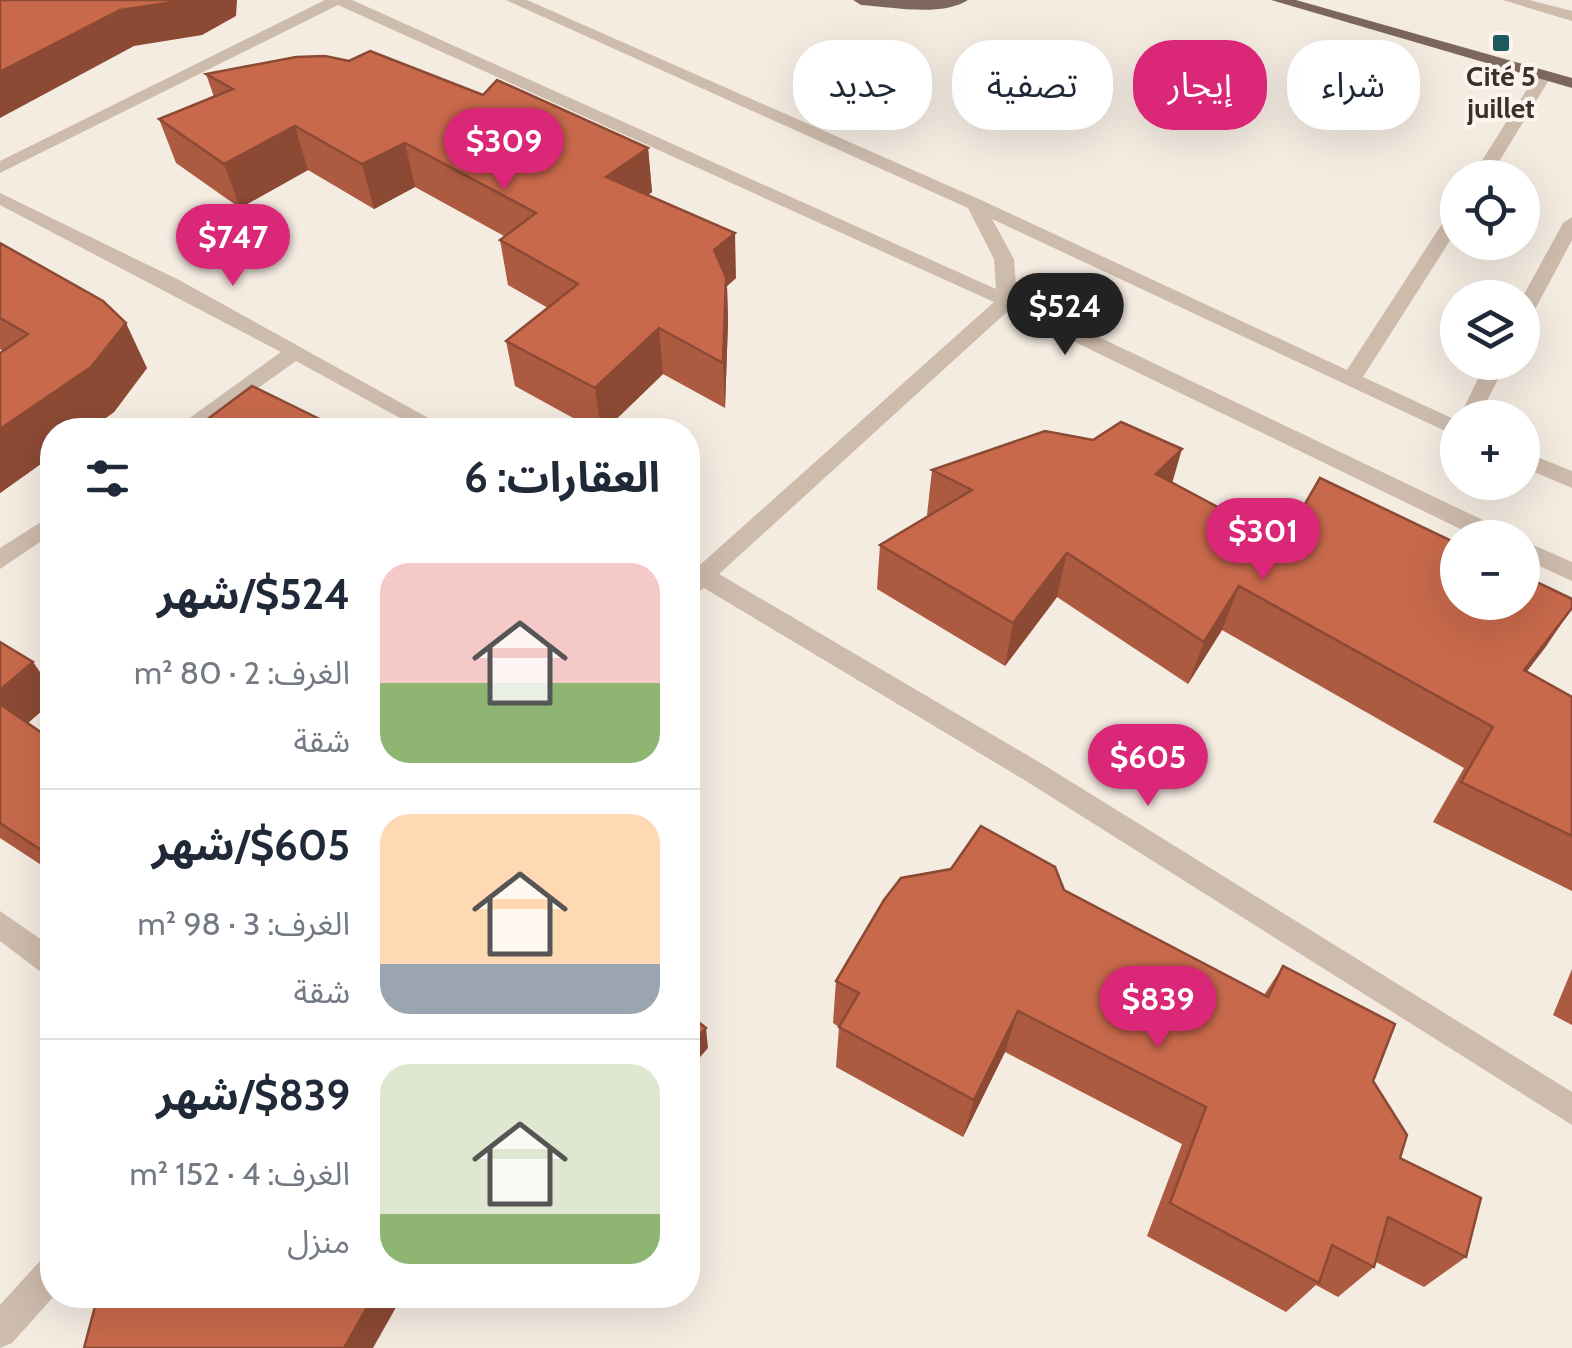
<!DOCTYPE html>
<html lang="ar">
<meta charset="utf-8">
<style>
body{margin:0;font-family:Cabin,"Noto Sans Arabic",sans-serif;background:#f2f2f3;color:#1f2937;direction:rtl;height:100vh;display:flex;flex-direction:column;font-size:38px;white-space:nowrap}
*{box-sizing:border-box;margin:0}
p{font-size:32px;color:#747a83}
.icon{flex:none;width:55px;height:55px;fill:none;stroke:currentColor;stroke-width:2;stroke-linecap:round;stroke-linejoin:round}
.map{position:relative;flex:1;overflow:hidden;direction:ltr}
.side{position:absolute;left:40px;top:418px;width:660px;height:890px;display:flex;flex-direction:column;background:#fff;border-radius:40px;box-shadow:0 10px 40px #0002;direction:rtl}
.side>*{flex:none}
.banner{position:absolute;left:730px;top:40px;width:690px;height:90px;direction:rtl;display:flex;gap:20px}
.controls{position:absolute;left:1440px;top:160px;display:grid;gap:20px}
.controls a{display:grid;place-items:center;width:100px;height:100px;border-radius:50%;background:#fff;box-shadow:0 10px 40px #0002;font-size:50px}
.price{position:absolute;translate:-50% -85px;padding:0 22px;border-radius:35px;background:#db2777;color:#fff;font-size:32px;line-height:65px;filter:drop-shadow(0 2px 5px #0008)}
.price::after{content:'';position:absolute;left:50%;top:60px;width:30px;height:22px;margin-left:-15px;background:inherit;clip-path:polygon(0 0,100% 0,50% 100%)}
.price.selected{background:#222;color:#fff}
ul{padding:0;list-style:none}
li{display:flex;align-items:center;gap:30px;height:250px;padding:0 40px}
li+li{border-top:2px solid #e0e1e3}
li span{display:grid;place-items:center;flex:none;width:280px;height:200px;border-radius:30px;color:#555}
li>.icon{margin-inline-start:auto}
span .icon{width:120px;height:120px;fill:#fffc;stroke-width:1}
li b{font-size:42px}
h2{display:flex;justify-content:space-between;align-items:center;height:120px;padding:0 40px;font-size:42px}
.pill{padding:0 35px;border-radius:40px;background:#fff;box-shadow:0 10px 40px #0002;font-size:35px;line-height:90px}
.pill.selected{background:#db2777;color:#fff}
.map>svg:first-child{display:block}
.lines{fill:none;stroke-linecap:round;stroke-linejoin:round}
.minor{fill:#cdbbac;fill-rule:evenodd}
.major{fill:#7d675c;fill-rule:evenodd}
.wall{fill:#ac5a40}
.shaded-wall{fill:#8c4a34}
.building{fill:#c8694b;stroke:#8c4a34;stroke-width:2.5}
.poi-dot{fill:#1f5a5e;stroke:#fbf5ee;stroke-width:4}
.labels{text-anchor:middle;stroke-width:8;stroke-linejoin:round;paint-order:stroke}
.far-poi-label{font-size:28px;font-weight:bold;fill:#3b302b;stroke:#fbf5ee}
</style>
<div class="map">
<svg width="1572" height="1348" viewBox="0 0 1572 1348">
<rect width="100%" height="100%" fill="#f4ebe1"/>
<g class="lines">
<!-- minor -->
<g class="minor">
<path d="M325 0H352L996 289 994 259 968 208 506 0H527L981 200 1347 370 1449 213 1458 208V228L1363 377 1458 421V437L992 219 1014 259 1017 298 1508 532 1511 538H1479L1009 310 719 574 1044 765 1572 1092V1125L1026 781 704 588 688 598V558L701 564 994 302 338 5 0 173V161Z"/>
<path d="M1503 0H1529L1572 11V21Z"/>
<path d="M1544 70 1552 75 1489 178H1471L1536 75Z"/>
<path d="M0 193 179 280 450 430H422L296 361 199 430H173L281 352 0 205Z"/>
<path d="M1572 217V240L1532 315 1522 321V298L1563 223Z"/>
<path d="M1486 362H1507L1478 418 1458 420Z"/>
<path d="M1522 451 1572 471V488L1522 467Z"/>
<path d="M52 515V534L0 569V548Z"/>
<path d="M1522 540 1572 562V581L1522 558Z"/>
<path d="M0 911 52 947V977L42 973 0 941Z"/>
<path d="M52 1256 55 1295 12 1343 0 1348V1305L40 1261Z"/>
</g>
<!-- major -->
<g class="major">
<path d="M853 0H968C942 17 892 7 861 5Z"/>
<path d="M1271 0H1296L1572 78V88Z"/>
</g>
</g>
<!-- wall -->
<g class="wall">
<path d="M206 74 483 95 648 148 652 192 648 195 736 278 727 286 728 322 725 408 663 374 605 430H595L515 386 506 341 548 308 508 285 500 240 504 236 415 187 374 209 308 170 240 208 176 163 159 119 214 97Z"/>
<path d="M0 243 147 368 114 412 89 430H52V456L0 493V353L3 351 0 349Z"/>
<path d="M932 470 1172 483 1283 542 1547 645 1527 671 1572 697V891L1433 822 1464 768 1222 630 1188 684 1057 597 1005 666 877 589 880 545 929 516 927 515Z"/>
<path d="M0 642 33 662 52 690V702L28 723 52 739V872L0 838Z"/>
<path d="M1064 890 1264 995 1283 966 1373 1081 1400 1158 1466 1257 1424 1287 1376 1262 1374 1267 1338 1297 1316 1285 1286 1312 1147 1236 1182 1144 1005 1052 963 1137 836 1067 839 1027 833 1023 836 981Z"/>
<path d="M1572 969V1025L1553 1015Z"/>
</g>
<!-- shaded-wall -->
<g class="shaded-wall">
<path d="M187 0H237L236 16 202 35 134 46 0 118V72L120 10Z"/>
<path d="M295 126 308 170 240 208 224 164Z"/>
<path d="M405 143 415 187 374 209 362 164Z"/>
<path d="M648 148 652 192 612 222 606 177Z"/>
<path d="M735 233 736 278 727 286 728 322 725 408 723 363 714 250Z"/>
<path d="M126 323 147 368 114 412 89 430H52V456L0 493V429Z"/>
<path d="M659 328 663 374 605 430H601L595 388Z"/>
<path d="M1182 449 1169 494 1156 474Z"/>
<path d="M1067 553 1057 597 1005 666 1013 623Z"/>
<path d="M1239 586 1222 630 1188 684 1204 642Z"/>
<path d="M1572 608 1547 645 1496 712 1524 670Z"/>
<path d="M33 662 52 690V702L16 733 0 711V690Z"/>
<path d="M688 978 691 999 688 1002Z"/>
<path d="M1018 1011 1005 1052 963 1137 974 1100Z"/>
<path d="M706 1028 708 1048 688 1071V1048Z"/>
<path d="M374 1295H403L373 1348H344Z"/>
</g>
<!-- building -->
<g class="building">
<path d="M0 0H187L120 10 0 72Z"/>
<path d="M370 51 483 95 497 80 648 148 606 177 735 233 714 250 726 277 723 363 659 328 595 388 506 341 578 284 500 240 536 213 405 143 362 164 295 126 224 164 159 119 233 89 206 74 296 57 325 56 349 61Z"/>
<path d="M0 243 103 301 126 323 91 367 0 429V353L28 334 0 318Z"/>
<path d="M252 386 342 430H193Z"/>
<path d="M1121 422 1182 449 1156 474 1283 542 1320 478 1458 544V602H1522V575L1572 599V608L1524 670 1572 697V836L1461 782 1493 727 1239 586 1204 642 1067 553 1013 623 880 545 972 490 932 470 1045 431 1093 440Z"/>
<path d="M0 642 33 662 0 690Z"/>
<path d="M0 704 52 740V857L0 823Z"/>
<path d="M981 826 1055 867 1064 890 1268 997 1283 966 1395 1024 1373 1081 1407 1135 1400 1158 1481 1198 1466 1257 1388 1217 1374 1267 1332 1245 1319 1283 1170 1203 1206 1107 1018 1011 974 1100 839 1027 859 993 836 981 884 900 901 878 951 869Z"/>
<path d="M688 1014 706 1028 688 1048Z"/>
<path d="M98 1295H374L344 1348H84Z"/>
</g>
<!-- markers -->
<rect class="poi-dot" x="1491" y="33" width="20" height="20" rx="5"/>
<g class="labels">
<!-- far-poi labels -->
<g class="far-poi-label">
<text x="1501" y="86">Cité 5<tspan x="1501" dy="32">juillet</tspan></text>
</g>
</g>
</svg>
<div class="controls">
<a><svg class="icon" aria-label="locate" viewBox="0 0 24 24"><circle cx="12" cy="12" r="6"/><path d="M12 2v4M12 18v4M2 12h4M18 12h4"/></svg></a>
<a><svg class="icon" aria-label="layers" viewBox="0 0 24 24"><path d="M12 4l9 5-9 5-9-5zM3 14l9 5 9-5"/></svg></a>
<a>+</a>
<a>−</a>
</div>
<b class="price" style="left:504px;top:193px">$309</b>
<b class="price" style="left:233px;top:289px">$747</b>
<b class="price selected" style="left:1065px;top:358px">$524</b>
<b class="price" style="left:1263px;top:583px">$301</b>
<b class="price" style="left:1148px;top:809px">$605</b>
<b class="price" style="left:1158px;top:1051px">$839</b>
<div class="banner">
<a class="pill">شراء</a>
<a class="pill selected">إيجار</a>
<a class="pill">تصفية</a>
<a class="pill">جديد</a>
</div>
<section class="side">
<h2>العقارات: 6<svg class="icon" aria-label="filters" viewBox="0 0 24 24"><path d="M4 7h16M4 17h16"/><circle cx="9" cy="7" r="2"/><circle cx="15" cy="17" r="2"/></svg></h2>
<ul>
<li><span style="background:linear-gradient(#f6c9c9 60%,#8fb573 0)"><svg class="icon" aria-label="home" viewBox="0 0 24 24"><path d="M3 11l9-7 9 7M6 9v11h12V9"/></svg></span><div><b>$524/شهر</b><p>الغرف: 2 · 80 m²</p><p>شقة</p></div></li>
<li><span style="background:linear-gradient(#ffd9b3 75%,#9aa5b1 0)"><svg class="icon" aria-label="home" viewBox="0 0 24 24"><path d="M3 11l9-7 9 7M6 9v11h12V9"/></svg></span><div><b>$605/شهر</b><p>الغرف: 3 · 98 m²</p><p>شقة</p></div></li>
<li><span style="background:linear-gradient(#dfe7d0 75%,#8fb573 0)"><svg class="icon" aria-label="home" viewBox="0 0 24 24"><path d="M3 11l9-7 9 7M6 9v11h12V9"/></svg></span><div><b>$839/شهر</b><p>الغرف: 4 · 152 m²</p><p>منزل</p></div></li>
</ul>
</section>
</div>
